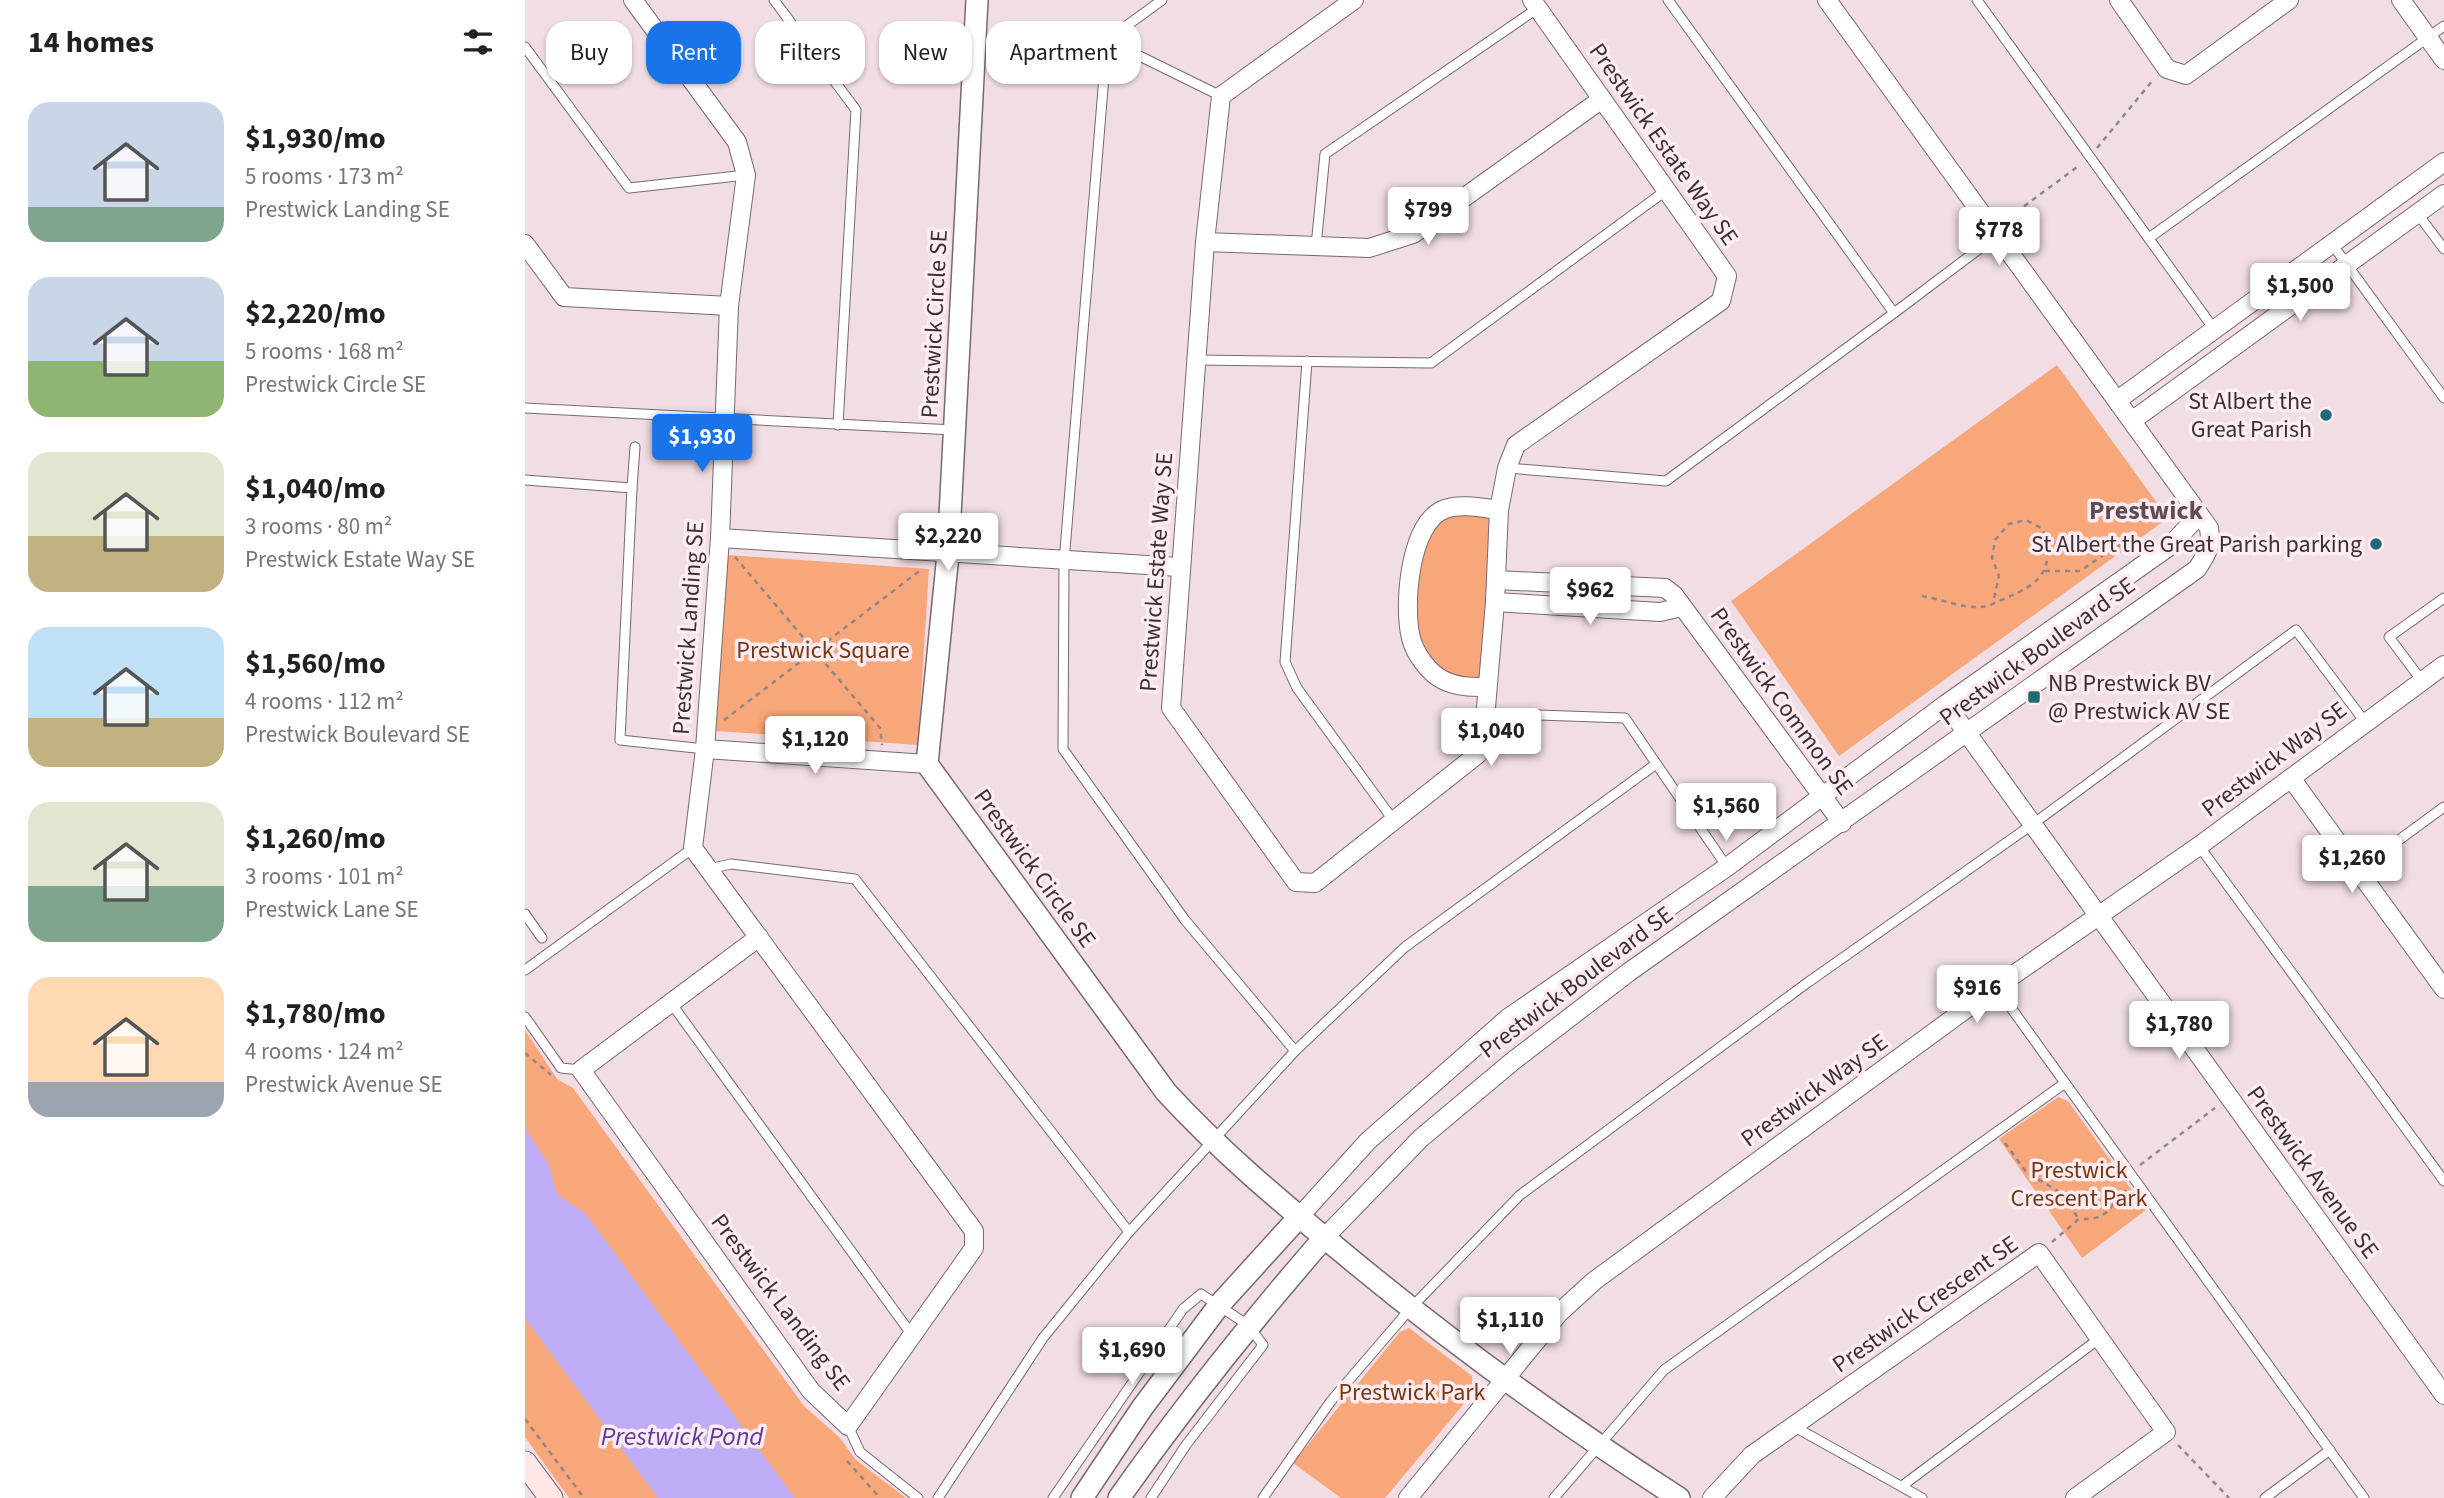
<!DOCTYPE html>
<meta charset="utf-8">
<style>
body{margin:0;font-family:"Source Sans 3",sans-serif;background:#f2f2f2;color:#202124;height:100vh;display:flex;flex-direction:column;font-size:26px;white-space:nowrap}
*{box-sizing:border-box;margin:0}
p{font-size:23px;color:#757577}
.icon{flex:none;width:38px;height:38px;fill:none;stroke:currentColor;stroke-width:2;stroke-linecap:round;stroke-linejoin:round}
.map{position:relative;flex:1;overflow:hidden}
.details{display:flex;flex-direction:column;background:#fff;width:525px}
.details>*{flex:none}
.guide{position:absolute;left:21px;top:21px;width:665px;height:63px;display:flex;gap:14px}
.price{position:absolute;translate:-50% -60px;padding:0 16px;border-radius:7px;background:#fff;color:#222;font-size:23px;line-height:46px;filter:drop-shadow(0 2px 4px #0008)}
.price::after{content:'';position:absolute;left:50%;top:42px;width:21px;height:16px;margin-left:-10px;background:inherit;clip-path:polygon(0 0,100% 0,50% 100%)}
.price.current{background:#1a73e8;color:#fff}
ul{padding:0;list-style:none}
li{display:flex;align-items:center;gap:21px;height:175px;padding:0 28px}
li span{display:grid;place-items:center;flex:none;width:196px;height:140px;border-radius:21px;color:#555}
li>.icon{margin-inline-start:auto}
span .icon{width:84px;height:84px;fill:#fffc;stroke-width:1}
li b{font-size:30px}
h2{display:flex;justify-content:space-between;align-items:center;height:84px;padding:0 28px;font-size:30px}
.tag{padding:0 24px;border-radius:21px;background:#fff;box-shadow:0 2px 5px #0004;font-size:24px;line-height:63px}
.tag.current{background:#1a73e8;color:#fff}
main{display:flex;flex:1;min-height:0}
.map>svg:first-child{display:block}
.green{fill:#f7a779}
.water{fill:#beadf6}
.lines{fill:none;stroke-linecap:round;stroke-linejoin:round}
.service-casing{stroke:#79686f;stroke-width:11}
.minor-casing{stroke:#79686f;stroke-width:20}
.tertiary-casing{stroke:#79686f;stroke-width:24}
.secondary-casing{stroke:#79686f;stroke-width:25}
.path{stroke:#92868b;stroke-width:2.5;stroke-dasharray:5 5;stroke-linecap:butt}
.service{stroke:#fff;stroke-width:9}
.minor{stroke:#fff;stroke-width:18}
.tertiary{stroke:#fff;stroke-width:21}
.secondary{stroke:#fee7e6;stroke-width:23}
.poi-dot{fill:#206a74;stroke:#ffebf2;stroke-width:2.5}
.labels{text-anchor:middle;stroke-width:7;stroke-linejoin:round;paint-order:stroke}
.street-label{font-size:24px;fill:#393235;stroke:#ffebf2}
.poi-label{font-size:24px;fill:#393235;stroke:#ffebf2;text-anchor:end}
.park-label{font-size:24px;fill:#733912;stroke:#ffebf2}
.neighbourhood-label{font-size:26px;font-weight:bold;fill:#5e4e54;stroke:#ffebf2}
.water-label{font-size:26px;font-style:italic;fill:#5d39a0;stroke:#ffebf2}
</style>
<main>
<section class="details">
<h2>14 homes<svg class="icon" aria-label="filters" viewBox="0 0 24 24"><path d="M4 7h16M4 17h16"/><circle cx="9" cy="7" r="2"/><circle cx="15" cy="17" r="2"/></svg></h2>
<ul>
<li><span style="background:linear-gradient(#c9d6e8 75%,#7fa58c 0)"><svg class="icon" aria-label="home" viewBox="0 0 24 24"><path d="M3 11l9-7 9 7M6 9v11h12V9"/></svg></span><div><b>$1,930/mo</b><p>5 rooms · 173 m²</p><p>Prestwick Landing SE</p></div></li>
<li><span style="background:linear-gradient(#c9d6e8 60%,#8fb573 0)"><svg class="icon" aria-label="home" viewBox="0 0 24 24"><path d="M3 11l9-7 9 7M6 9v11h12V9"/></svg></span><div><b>$2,220/mo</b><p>5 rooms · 168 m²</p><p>Prestwick Circle SE</p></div></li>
<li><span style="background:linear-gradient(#dfe7d0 60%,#c2b280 0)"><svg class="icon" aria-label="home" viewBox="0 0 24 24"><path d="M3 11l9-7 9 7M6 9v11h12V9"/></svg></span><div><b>$1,040/mo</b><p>3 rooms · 80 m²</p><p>Prestwick Estate Way SE</p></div></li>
<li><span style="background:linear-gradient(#bfe0f5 65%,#c2b280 0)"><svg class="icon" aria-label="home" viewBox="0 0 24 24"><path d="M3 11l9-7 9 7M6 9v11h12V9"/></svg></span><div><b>$1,560/mo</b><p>4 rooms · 112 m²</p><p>Prestwick Boulevard SE</p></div></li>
<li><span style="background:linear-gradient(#dfe7d0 60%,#7fa58c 0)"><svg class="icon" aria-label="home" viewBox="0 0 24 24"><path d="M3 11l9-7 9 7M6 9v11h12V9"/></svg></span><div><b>$1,260/mo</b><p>3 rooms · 101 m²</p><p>Prestwick Lane SE</p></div></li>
<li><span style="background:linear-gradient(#ffd9b3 75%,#9aa5b1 0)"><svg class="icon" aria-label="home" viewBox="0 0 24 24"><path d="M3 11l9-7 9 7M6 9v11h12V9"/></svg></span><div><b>$1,780/mo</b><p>4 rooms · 124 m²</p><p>Prestwick Avenue SE</p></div></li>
</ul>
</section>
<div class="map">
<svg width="1919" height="1498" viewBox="0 0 1919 1498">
<rect width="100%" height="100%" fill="#f1dee5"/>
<!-- green -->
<g class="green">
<path d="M1532 365 1643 518 1314 756 1206 601Z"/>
<path d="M920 509 974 510 961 685 939 687 898 663 882 603 890 549Z"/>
<path d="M203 555 404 569 393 745 191 731Z"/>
<path d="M0 1030 32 1079 48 1088 279 1406 314 1437 331 1460 381 1498H44L0 1437Z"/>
<path d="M1533 1097 1543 1101 1621 1210 1557 1258 1474 1139Z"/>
<path d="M884 1328 947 1376 948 1393 860 1498H816L768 1463 875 1332Z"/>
</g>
<!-- water -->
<path class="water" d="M0 1128 24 1165 32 1194 61 1214 270 1498H133L0 1318Z"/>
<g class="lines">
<defs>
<g id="service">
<path d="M249 0 331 110 313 425"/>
<path d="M637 0 582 40 539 562 538 749 660 920 770 1051"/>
<path d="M1452 0 1689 329"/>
<path d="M582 40 696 96"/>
<path d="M0 47 104 188 221 175"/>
<path d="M1892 213 1919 249"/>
<path d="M1624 238 1919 26"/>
<path d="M1807 244 1919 398"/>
<path d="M791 246 800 154 1013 8"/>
<path d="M1369 313 1474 234"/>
<path d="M672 360 906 363 1143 189"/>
<path d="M782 361 760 662 772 688 869 821"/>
<path d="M0 408 429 430"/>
<path d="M982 468 1141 481 1369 313 1143 0"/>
<path d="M0 480 107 488 95 740 180 749"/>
<path d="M107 488 110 447"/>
<path d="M1897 681 1864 637 1919 598"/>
<path d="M959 713 1100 718 1202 867"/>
<path d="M1674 846 1919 1181"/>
<path d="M184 869 206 864 330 879 604 1232"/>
<path d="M1833 870 1919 807"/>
<path d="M0 914 17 938"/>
<path d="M0 970 168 848"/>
<path d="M1471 987 1839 1498"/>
<path d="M146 1003 387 1335"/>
<path d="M0 1017 36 1068 56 1070"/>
<path d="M323 1426 335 1452 393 1498"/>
<path d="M1268 1426 1397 1498"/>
<path d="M1377 1486 1575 1338"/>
<path d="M413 1498 518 1338 604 1232 770 1051 880 947 1131 764"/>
<path d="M528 1498 658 1309 676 1294 723 1325 738 1345 661 1445 626 1498"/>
<path d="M738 1498 806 1401 885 1309 995 1195 1282 983 1508 824 1771 630 1840 722"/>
<path d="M1029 1498 1139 1370 1540 1083"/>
<path d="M1740 1498 1805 1450"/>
</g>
<g id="minor">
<path d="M108 0 212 142 221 175 204 306 195 538 180 749 168 848 449 1231V1248L323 1426 286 1391 56 1070 234 937"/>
<path d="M829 0 696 96 680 242 646 708 771 882 790 883 953 754 959 731 970 602 974 510 982 468 991 445 1196 301 1202 276 1007 0"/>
<path d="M1594 0 1642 69 1661 75 1764 0"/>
<path d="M1876 0 1919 60"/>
<path d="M680 242 844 248 888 234 1077 99"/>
<path d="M0 244 39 297 204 306"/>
<path d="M1594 399 1919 162"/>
<path d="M1608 420 1919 194"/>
<path d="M195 538 654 567"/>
<path d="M971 580 1140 588 1149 595 1317 823"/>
<path d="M970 602 1135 612 1157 607"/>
<path d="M960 687C946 687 932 687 918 680 904 673 890 654 886 638 878 607 884 522 920 509 936 503 958 508 974 510"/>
<path d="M1421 704 1919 1395"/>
<path d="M180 749 402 764"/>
<path d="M1766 778 1919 989"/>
<path d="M774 1217 843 1141 983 1018 1202 867 1421 704 1645 546 1674 515"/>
<path d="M799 1238 896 1138 988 1061 1104 972 1672 569C1682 554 1687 546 1684 528L1302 0"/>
<path d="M883 1498 1034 1313 1069 1281 1471 987 1674 846 1919 665"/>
<path d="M1187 1498 1227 1455 1514 1253 1641 1432 1550 1498"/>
</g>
<g id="tertiary">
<path d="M452 0 423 554 402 764 641 1092C695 1151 756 1202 818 1253 925 1342 1037 1423 1154 1498"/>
<path d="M557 1498 617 1408 695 1304 774 1217"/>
<path d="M594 1498C658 1407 726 1322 799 1238"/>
</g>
<path id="secondary" d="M0 1463 26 1498"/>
</defs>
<!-- service casing -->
<use href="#service" class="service-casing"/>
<!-- minor casing -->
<use href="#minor" class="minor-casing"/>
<!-- tertiary casing -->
<use href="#tertiary" class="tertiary-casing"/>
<!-- secondary casing -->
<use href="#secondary" class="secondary-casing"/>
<!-- path -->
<g class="path">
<path d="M1572 148 1628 80"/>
<path d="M1483 218 1555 165"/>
<path d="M210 557 355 728 357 745"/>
<path d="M1520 571H1555L1593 545 1614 547"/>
<path d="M1397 596C1415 599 1437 608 1455 607 1463 607 1474 601 1481 598 1517 583 1530 569 1518 529L1501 520 1484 524 1470 540 1467 558 1474 576 1468 603"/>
<path d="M199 720 397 569"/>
<path d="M0 1053 26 1075"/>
<path d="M1480 1143 1502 1173 1533 1191 1554 1219"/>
<path d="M1615 1165 1690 1108"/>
<path d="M1527 1242 1554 1219C1585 1220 1582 1208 1601 1190"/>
<path d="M0 1419 59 1498"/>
<path d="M1653 1445 1704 1498"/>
<path d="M322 1461 355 1498"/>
</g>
<!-- service -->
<use href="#service" class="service"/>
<!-- minor -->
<use href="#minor" class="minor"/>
<!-- tertiary -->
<use href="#tertiary" class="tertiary"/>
<!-- secondary -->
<use href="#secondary" class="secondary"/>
</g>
<!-- markers -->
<g class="poi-dot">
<circle cx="1801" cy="415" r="7"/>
<circle cx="1851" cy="544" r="7"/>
<rect x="1502" y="690" width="14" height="14" rx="3.5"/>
</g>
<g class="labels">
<!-- street labels -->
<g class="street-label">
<text transform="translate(1139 144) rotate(55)" y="8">Prestwick Estate Way SE</text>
<text transform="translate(409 324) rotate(-87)" y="8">Prestwick Circle SE</text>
<text transform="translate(631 572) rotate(-86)" y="8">Prestwick Estate Way SE</text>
<text transform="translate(163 628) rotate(-86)" y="8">Prestwick Landing SE</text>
<text transform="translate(1512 651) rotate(-36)" y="8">Prestwick Boulevard SE</text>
<text transform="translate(1257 701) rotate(54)" y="8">Prestwick Common SE</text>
<text transform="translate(1749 759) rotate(-37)" y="8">Prestwick Way SE</text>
<text transform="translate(510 868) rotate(54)" y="8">Prestwick Circle SE</text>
<text transform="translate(1051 982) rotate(-37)" y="8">Prestwick Boulevard SE</text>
<text transform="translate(1289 1090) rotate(-36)" y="8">Prestwick Way SE</text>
<text transform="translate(1788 1172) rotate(54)" y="8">Prestwick Avenue SE</text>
<text transform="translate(256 1302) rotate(53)" y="8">Prestwick Landing SE</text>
<text transform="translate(1400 1304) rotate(-35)" y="8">Prestwick Crescent SE</text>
</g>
<!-- poi labels -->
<g class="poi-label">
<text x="1787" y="409">St Albert the<tspan x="1787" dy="28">Great Parish</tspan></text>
<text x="1837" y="552">St Albert the Great Parish parking</text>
<text x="1523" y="691" text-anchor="start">NB Prestwick BV<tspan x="1523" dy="28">@ Prestwick AV SE</tspan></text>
</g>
<!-- park labels -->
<g class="park-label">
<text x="298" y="658">Prestwick Square</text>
<text x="1554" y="1178">Prestwick<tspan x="1554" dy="28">Crescent Park</tspan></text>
<text x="887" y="1400">Prestwick Park</text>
</g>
<!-- neighbourhood labels -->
<g class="neighbourhood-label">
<text x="1621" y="519">Prestwick</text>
</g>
<!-- water labels -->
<g class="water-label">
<text x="157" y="1445">Prestwick Pond</text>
</g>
</g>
</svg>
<b class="price" style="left:903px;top:247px">$799</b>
<b class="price" style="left:1474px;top:267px">$778</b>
<b class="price" style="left:1775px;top:323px">$1,500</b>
<b class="price current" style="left:177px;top:474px">$1,930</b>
<b class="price" style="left:423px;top:573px">$2,220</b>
<b class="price" style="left:1065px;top:627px">$962</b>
<b class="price" style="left:966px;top:768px">$1,040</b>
<b class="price" style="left:290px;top:776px">$1,120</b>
<b class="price" style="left:1201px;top:843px">$1,560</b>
<b class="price" style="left:1827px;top:895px">$1,260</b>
<b class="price" style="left:1452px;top:1025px">$916</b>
<b class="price" style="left:1654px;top:1061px">$1,780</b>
<b class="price" style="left:985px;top:1357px">$1,110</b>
<b class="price" style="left:607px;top:1387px">$1,690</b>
<div class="guide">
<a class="tag">Buy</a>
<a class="tag current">Rent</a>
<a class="tag">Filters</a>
<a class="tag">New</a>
<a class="tag">Apartment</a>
</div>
</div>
</main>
